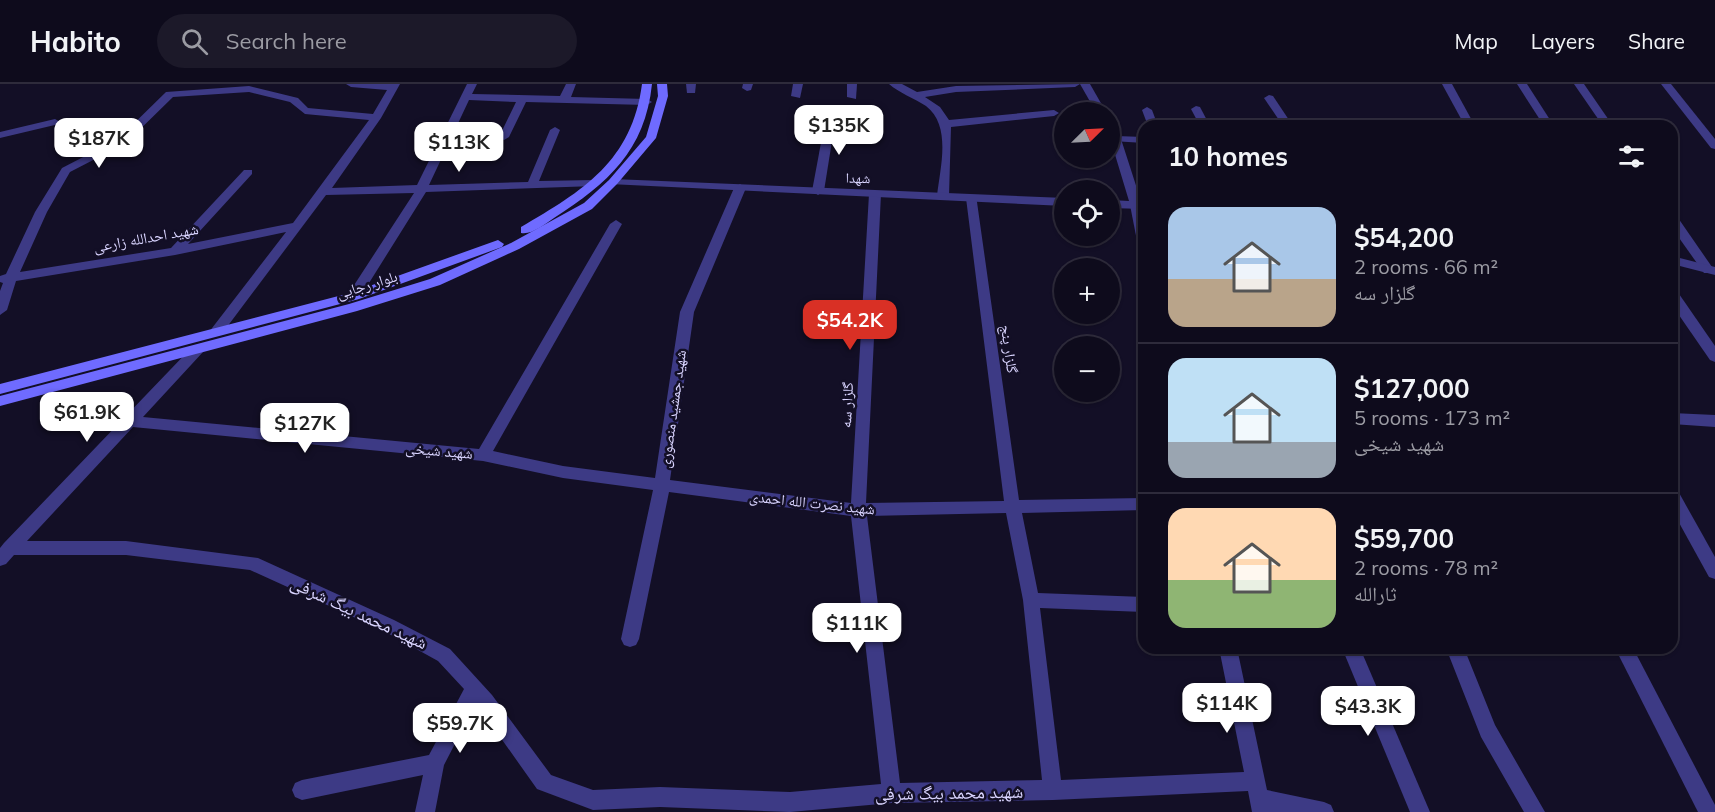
<!DOCTYPE html>
<meta charset="utf-8">
<style>
body{margin:0;font-family:Mulish,"Noto Naskh Arabic",sans-serif;background:#1c1929;color:#f1f3f6;height:100vh;display:flex;flex-direction:column;font-size:22px;white-space:nowrap}
*{box-sizing:border-box;margin:0}
p{font-size:20px;color:#9b9ba3}
.icon{flex:none;width:33px;height:33px;fill:none;stroke:currentColor;stroke-width:2;stroke-linecap:round;stroke-linejoin:round}
.map{position:relative;flex:1;overflow:hidden}
.details{position:absolute;left:1138px;top:36px;width:540px;height:534px;display:flex;flex-direction:column;background:#0e0b1c;border-radius:18px;box-shadow:0 2px 4px #0004,0 0 0 2px #2e2b3b}
.details>*{flex:none}
.needle{width:39px;rotate:66deg}
.fabs{position:absolute;left:1054px;top:18px;display:grid;gap:12px}
.fabs a{display:grid;place-items:center;width:66px;height:66px;border-radius:50%;background:#0e0b1c;box-shadow:0 2px 4px #0004,0 0 0 2px #2e2b3b;font-size:30px}
.price{position:absolute;translate:-50% -51px;padding:0 14px;border-radius:12px;background:#fff;color:#222;font-size:20px;line-height:39px;filter:drop-shadow(0 2px 3px #0008)}
.price::after{content:'';position:absolute;left:50%;top:36px;width:18px;height:14px;margin-left:-9px;background:inherit;clip-path:polygon(0 0,100% 0,50% 100%)}
.price.current{background:#d93025;color:#fff}
ul{padding:0;list-style:none}
li{display:flex;align-items:center;gap:18px;height:150px;padding:0 30px}
li+li{border-top:2px solid #2e2b3b}
li span{display:grid;place-items:center;flex:none;width:168px;height:120px;border-radius:18px;color:#555}
li>.icon{margin-inline-start:auto}
span .icon{width:72px;height:72px;fill:#fffc;stroke-width:1}
li b{font-size:26px}
h2{display:flex;justify-content:space-between;align-items:center;height:72px;padding:0 30px;font-size:26px}
header{display:flex;align-items:center;gap:36px;box-sizing:border-box;height:84px;padding:0 30px;background:#0e0b1c;border-bottom:2px solid #2e2b3b}
header strong{font-size:28px}
nav{display:flex;gap:33px;margin-inline-start:auto;font-size:21px}
.search{width:420px;height:54px;background:#1c1929;display:flex;align-items:center;gap:15px;box-sizing:border-box;padding:0 21px;border-radius:33px;color:#9b9ba3;font-size:22px}
.map>svg:first-child{display:block}
.lines{fill:none;stroke-linecap:round;stroke-linejoin:round}
.minor{fill:#3d3a85;fill-rule:evenodd}
.tertiary{fill:#3d3a85;fill-rule:evenodd}
.secondary{fill:#6f6bff;fill-rule:evenodd}
.labels{text-anchor:middle;stroke-width:5;stroke-linejoin:round;paint-order:stroke}
.far-street-label{font-size:14px;fill:#d9d4ff;stroke:#130f26}
.street-label{font-size:15px;fill:#d9d4ff;stroke:#130f26}
.near-street-label{font-size:18px;fill:#d9d4ff;stroke:#130f26}
</style>
<header>
<strong>Habito</strong>
<div class="search"><svg class="icon" aria-label="search" viewBox="0 0 24 24"><circle cx="10" cy="10" r="6"/><path d="M15 15l6 6"/></svg>Search here</div>
<nav><a>Map</a><a>Layers</a><a>Share</a></nav>
</header>
<div class="map">
<svg width="1715" height="728" viewBox="0 0 1715 728">
<rect width="100%" height="100%" fill="#130f26"/>
<g class="lines">
<!-- minor -->
<g class="minor">
<path d="M346 0H400L381 34 332 104 417 101 467 0H477L472 10 560 12 566 0H576L571 13 647 15 652 18 647 21 526 18 509 53 504 56 499 53 516 18 469 16 429 101 528 98 550 46 555 43 560 46 539 97 595 96 601 99 595 102 426 108 359 215 354 216 347 212 414 109 326 111 221 251H211L209 248 286 148 175 171 16 197 7 226 0 231V207L3 199 0 198V192L6 190 35 128 62 84 118 55 166 8 249 2 298 14 308 24 373 30 387 6 351 3ZM249 8 290 18 305 30 369 36 293 139 188 160 252 90V86H244L171 164 20 188 47 128 70 88 126 59 173 13Z"/>
<path d="M686 0H696L695 9H687Z"/>
<path d="M743 0H753L751 6 747 7 742 4Z"/>
<path d="M793 0H803L800 14 791 12Z"/>
<path d="M847 0H857L856 15 847 13Z"/>
<path d="M889 0H902L917 8 956 2 1080 0 1075 3 956 8 925 13 940 23 949 36 1054 26 1059 29 1054 32 951 43 949 112 943 116 937 112C940 84 952 42 926 22 914 14 899 9 889 0Z"/>
<path d="M1442 0H1452L1475 42H1465Z"/>
<path d="M1517 0H1527L1554 42H1544Z"/>
<path d="M1574 0H1584L1613 42H1603Z"/>
<path d="M1661 0H1671L1715 55V65L1711 64Z"/>
<path d="M1269 11 1273 12 1293 42H1283L1264 14Z"/>
<path d="M1196 22 1200 23 1210 42H1200L1191 25Z"/>
<path d="M1147 23 1152 26 1158 42H1148L1142 26Z"/>
<path d="M831 29 836 32 824 107 818 111 812 107 826 32Z"/>
<path d="M55 35 60 38 59 40 0 54V48Z"/>
<path d="M1116 52 1144 53V59L1112 57 1111 55Z"/>
<path d="M740 100 746 104 694 228 670 396 851 419 869 110 875 106 881 110 866 419 1004 417 966 114 968 111H976L1019 416 1144 414V426L1022 429 1038 509 1144 513V528L1040 524 1061 696 1244 688 1219 564H1237L1267 706 1324 718 1331 721 1334 728H1252L1248 707 1053 716 892 719 790 728 660 723 593 726 537 705 476 619 444 681 435 728H415L423 691 302 716 295 713 292 706 295 699 302 696 429 671 464 605 438 577 382 546 250 486 126 471H14L6 480 0 482V464L4 459 193 262H203L205 265 203 268 143 333 479 365 610 140 616 136 622 140 493 367 563 382 655 394 680 228 734 104ZM133 343 483 377 563 394 653 406 621 555 624 561 630 563 636 561 639 555 669 408 851 432 881 700 790 708 660 703 593 706 551 691 492 611 450 565 394 536 258 474 126 457H27ZM1006 429 1023 516 1042 696 900 699 867 432Z"/>
<path d="M1136 117 1142 121 1144 134V166L1138 162 1130 121Z"/>
<path d="M1672 130 1676 131 1712 183 1714 186 1712 189H1704L1672 144Z"/>
<path d="M1672 206 1677 207 1715 262V278L1710 276 1672 221Z"/>
<path d="M1672 329 1715 331V343L1672 340Z"/>
<path d="M1672 405 1678 407 1715 473V495L1709 493 1672 426Z"/>
<path d="M1342 564H1360L1430 728H1410Z"/>
<path d="M1446 564H1464L1495 641 1545 728H1524L1481 653Z"/>
<path d="M1615 564H1633L1715 721V728H1698Z"/>
</g>
<!-- tertiary -->
<g class="tertiary">
<path d="M1080 0H1090L1106 28H1096Z"/>
<path d="M1110 41 1114 42 1121 55 1141 117H1144V125L1110 124V116L1129 117 1110 54Z"/>
<path d="M613 95 1065 114V122L609 100 607 98Z"/>
<path d="M1672 172 1715 183V191L1672 180Z"/>
</g>
<!-- secondary -->
<g class="secondary">
<path d="M642 0H652C645 67 608 99 554 134 545 140 532 151 521 149V143C583 107 632 77 642 0Z"/>
<path d="M657 0H667L668 12 656 54 617 100 592 125 519 165 440 201 357 227 0 322V312L349 220 430 195 511 159 584 119 609 96 646 53 658 12Z"/>
<path d="M498 156 504 160 502 163 359 215 0 310V300L350 209Z"/>
</g>
</g>
<g class="labels">
<!-- far-street labels -->
<g class="far-street-label">
<text transform="translate(858 94) rotate(2)" y="5">شهدا</text>
</g>
<!-- street labels -->
<g class="street-label">
<text transform="translate(146 154) rotate(-10)" y="5">شهید احدالله زارعی</text>
<text transform="translate(367 201) rotate(-17)" y="5">بلوار رجایی</text>
<text transform="translate(1009 265) rotate(82)" y="5">گلزار پنج</text>
<text transform="translate(847 321) rotate(-87)" y="5">گلزار سه</text>
<text transform="translate(673 325) rotate(-82)" y="5">شهید جمشید منصوری</text>
<text transform="translate(439 367) rotate(5)" y="5">شهید شیخی</text>
<text transform="translate(812 419) rotate(6)" y="5">شهید نصرت الله احمدی</text>
</g>
<!-- near-street labels -->
<g class="near-street-label">
<text transform="translate(359 529) rotate(25)" y="6">شهید محمد بیگ شرفی</text>
<text transform="translate(949 709) rotate(-1)" y="6">شهید محمد بیگ شرفی</text>
</g>
</g>
</svg>
<div class="fabs">
<a><svg class="needle" viewBox="-14 -14 28 28"><path d="M0-13l5 13h-10z" fill="#e53935"/><path d="M0 13l5-13h-10z" fill="#9b9ba3"/></svg></a>
<a><svg class="icon" aria-label="locate" viewBox="0 0 24 24"><circle cx="12" cy="12" r="6"/><path d="M12 2v4M12 18v4M2 12h4M18 12h4"/></svg></a>
<a>+</a>
<a>−</a>
</div>
<b class="price" style="left:839px;top:72px">$135K</b>
<b class="price" style="left:99px;top:85px">$187K</b>
<b class="price" style="left:459px;top:89px">$113K</b>
<b class="price current" style="left:850px;top:267px">$54.2K</b>
<b class="price" style="left:87px;top:359px">$61.9K</b>
<b class="price" style="left:305px;top:370px">$127K</b>
<b class="price" style="left:857px;top:570px">$111K</b>
<b class="price" style="left:1227px;top:650px">$114K</b>
<b class="price" style="left:1368px;top:653px">$43.3K</b>
<b class="price" style="left:460px;top:670px">$59.7K</b>
<section class="details">
<h2>10 homes<svg class="icon" aria-label="filters" viewBox="0 0 24 24"><path d="M4 7h16M4 17h16"/><circle cx="9" cy="7" r="2"/><circle cx="15" cy="17" r="2"/></svg></h2>
<ul>
<li><span style="background:linear-gradient(#a9c7e8 60%,#b9a48a 0)"><svg class="icon" aria-label="home" viewBox="0 0 24 24"><path d="M3 11l9-7 9 7M6 9v11h12V9"/></svg></span><div><b>$54,200</b><p>2 rooms · 66 m²</p><p>گلزار سه</p></div></li>
<li><span style="background:linear-gradient(#bfe0f5 70%,#9aa5b1 0)"><svg class="icon" aria-label="home" viewBox="0 0 24 24"><path d="M3 11l9-7 9 7M6 9v11h12V9"/></svg></span><div><b>$127,000</b><p>5 rooms · 173 m²</p><p>شهید شیخی</p></div></li>
<li><span style="background:linear-gradient(#ffd9b3 60%,#8fb573 0)"><svg class="icon" aria-label="home" viewBox="0 0 24 24"><path d="M3 11l9-7 9 7M6 9v11h12V9"/></svg></span><div><b>$59,700</b><p>2 rooms · 78 m²</p><p>ثارالله</p></div></li>
</ul>
</section>
</div>
